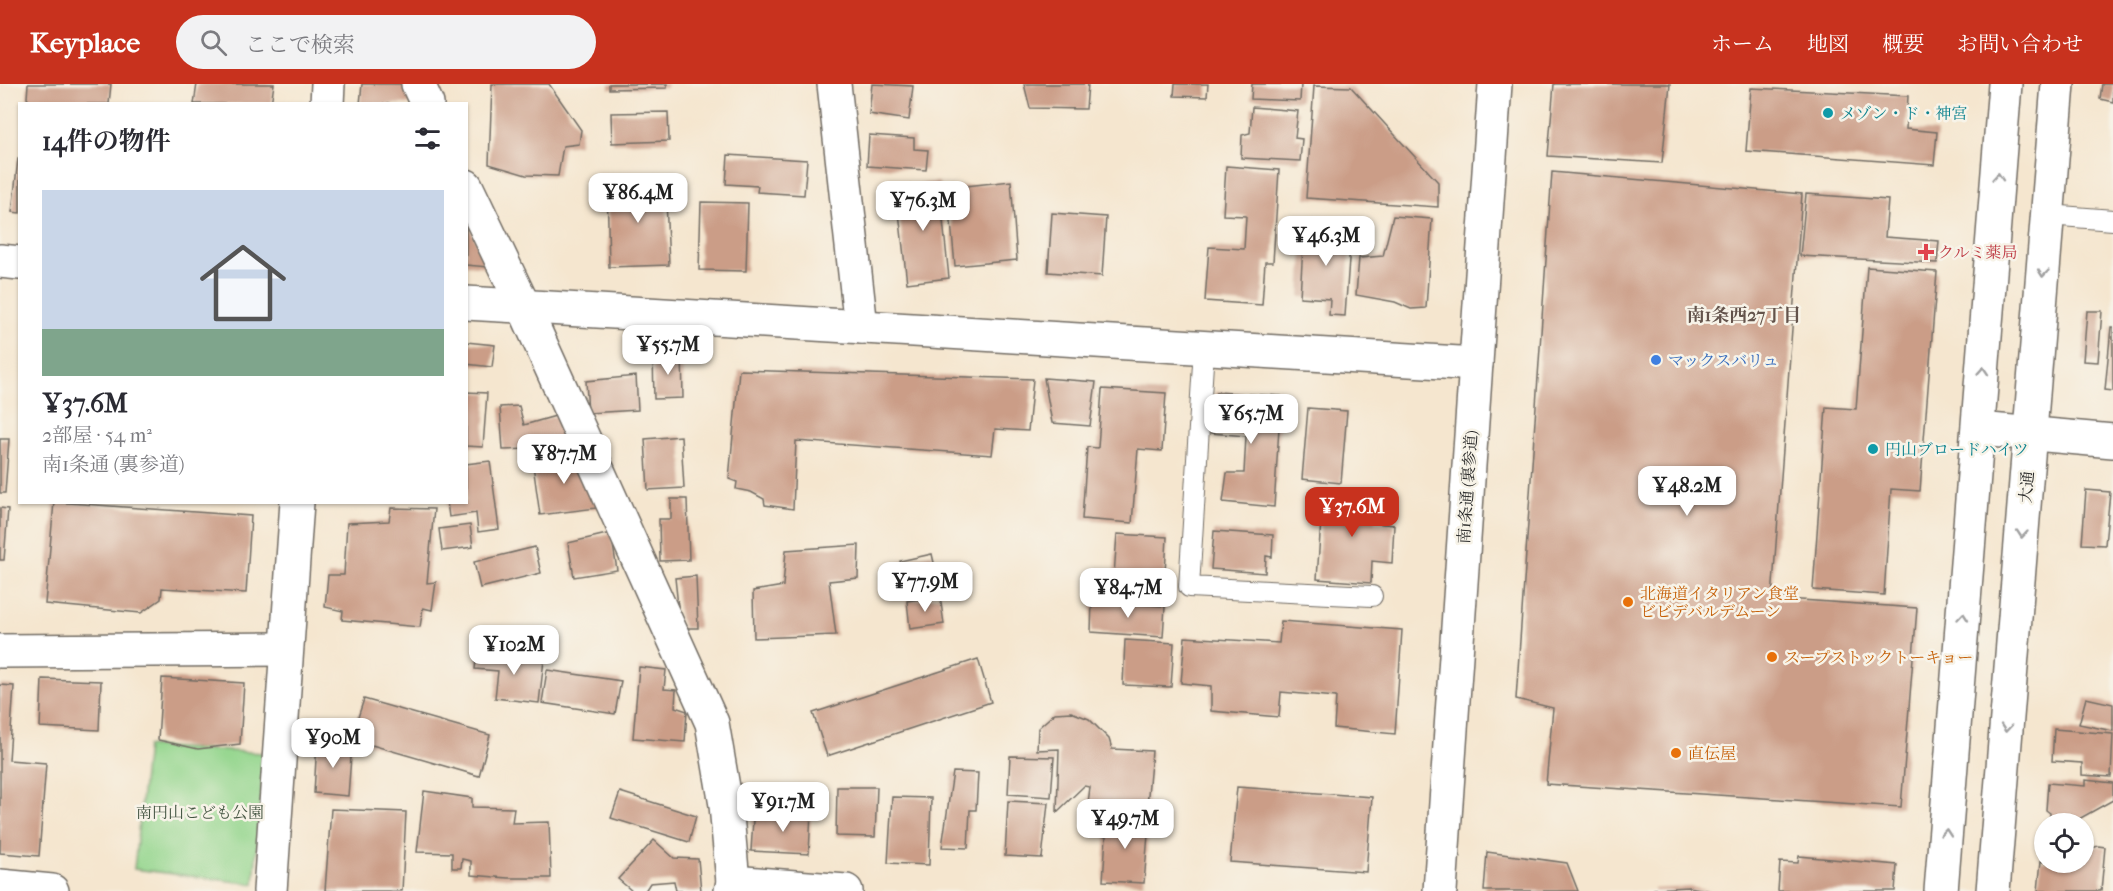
<!DOCTYPE html>
<html lang="ja">
<meta charset="utf-8">
<style>
body{margin:0;font-family:"IM FELL French Canon","Noto Serif JP",serif;background:#f2f2f3;color:#2b2b33;height:100vh;display:flex;flex-direction:column;font-size:22px;white-space:nowrap}
*{box-sizing:border-box;margin:0}
p{font-size:20px;color:#7c7c81}
.icon{flex:none;width:33px;height:33px;fill:none;stroke:currentColor;stroke-width:2;stroke-linecap:round;stroke-linejoin:round}
.map{position:relative;flex:1;overflow:hidden}
.side{position:absolute;left:18px;top:18px;width:450px;height:402px;display:flex;flex-direction:column;background:#fff;border-radius:0px;box-shadow:0 2px 4px #0004}
.side>*{flex:none}
.controls{position:absolute;left:2034px;top:729px;display:grid;gap:12px}
.controls a{display:grid;place-items:center;width:60px;height:60px;border-radius:50%;background:#fff;box-shadow:0 2px 4px #0004;font-size:30px}
.price{position:absolute;translate:-50% -51px;padding:0 14px;border-radius:12px;background:#fff;color:#222;font-size:20px;line-height:39px;filter:drop-shadow(0 2px 3px #0008)}
.price::after{content:'';position:absolute;left:50%;top:36px;width:18px;height:14px;margin-left:-9px;background:inherit;clip-path:polygon(0 0,100% 0,50% 100%)}
.price.on{background:#c8321e;color:#fff}
ul{padding:0;list-style:none}
li{display:grid;align-content:center;gap:12px;height:318px;padding:0 24px}
li span{display:grid;place-items:center;height:186px;border-radius:0px;color:#555}
li>.icon{margin-inline-start:auto}
span .icon{width:108px;height:108px;fill:#fffc;stroke-width:1}
li b{font-size:26px}
h2{display:flex;justify-content:space-between;align-items:center;height:72px;padding:0 24px;font-size:26px}
header{display:flex;align-items:center;gap:36px;box-sizing:border-box;height:84px;padding:0 30px;background:#c8321e;color:#fff}
header strong{font-size:28px}
nav{display:flex;gap:33px;margin-inline-start:auto;font-size:21px}
.search{width:420px;height:54px;background:#f2f2f3;display:flex;align-items:center;gap:15px;box-sizing:border-box;padding:0 21px;border-radius:33px;color:#7c7c81;font-size:22px}
.map>svg:first-child{display:block}
.green{fill:#93d58c;stroke:#5f805c;stroke-width:1.5}
.building{fill:#cb9d87}
.lines{fill:none;stroke-linecap:round;stroke-linejoin:round}
.lane-casing{stroke:#726c64;stroke-width:22}
.street-casing{stroke:#726c64;stroke-width:36}
.secondary-casing{stroke:#726c64;stroke-width:36}
.lane{stroke:#fff;stroke-width:20}
.street{stroke:#fff;stroke-width:33}
.secondary{stroke:#fff;stroke-width:33}
.oneway{stroke:#a0a0a0}
.culture-dot{fill:#0f9aa8;stroke:#f7f3e8;stroke-width:2}
.health-dot{fill:#e0444e;stroke:#f7f3e8;stroke-width:2}
.shop-dot{fill:#3f7fe0;stroke:#f7f3e8;stroke-width:2}
.food-dot{fill:#e8710a;stroke:#f7f3e8;stroke-width:2}
.labels{text-anchor:middle;stroke-width:5;stroke-linejoin:round;paint-order:stroke}
.culture-label{font-size:16px;fill:#0d838f;stroke:#f7f3e8;text-anchor:start}
.health-label{font-size:16px;fill:#be3a42;stroke:#f7f3e8;text-anchor:start}
.shop-label{font-size:16px;fill:#366cbe;stroke:#f7f3e8;text-anchor:start}
.street-label{font-size:16px;fill:#2b2b2b;stroke:#f7f3e8}
.food-label{font-size:16px;fill:#c56008;stroke:#f7f3e8;text-anchor:start}
.park-label{font-size:16px;fill:#455643;stroke:#f7f3e8}
.neighbourhood-label{font-size:18px;font-weight:bold;fill:#63534b;stroke:#f7f3e8}
</style>
<header>
<strong>Keyplace</strong>
<div class="search"><svg class="icon" aria-label="search" viewBox="0 0 24 24"><circle cx="10" cy="10" r="6"/><path d="M15 15l6 6"/></svg>ここで検索</div>
<nav><a>ホーム</a><a>地図</a><a>概要</a><a>お問い合わせ</a></nav>
</header>
<div class="map">
<svg width="2113" height="807" viewBox="0 0 2113 807">
<rect width="100%" height="100%" fill="#f7f3e8"/>
<filter id="ink" filterUnits="userSpaceOnUse"><feTurbulence type="fractalNoise" baseFrequency=".0167" numOctaves="2"/><feDisplacementMap in="SourceGraphic" scale="12" xChannelSelector="R" yChannelSelector="G"/><feConvolveMatrix kernelMatrix="1 2 1 2 8 2 1 2 1" color-interpolation-filters="sRGB"/></filter>
<filter id="wash" filterUnits="userSpaceOnUse"><feTurbulence type="fractalNoise" baseFrequency=".008" numOctaves="4" result="noise"/><feDisplacementMap in="SourceGraphic" scale="24" xChannelSelector="R" yChannelSelector="G"/><feGaussianBlur stdDeviation="1.35" result="paint"/><feColorMatrix in="noise" values="0 0 0 0 0 0 0 0 0 0 0 0 0 0 0 0 0 1.4 0 .05"/><feComposite in="paint" operator="in"/></filter>
<g filter="url(#wash)">
<rect width="100%" height="100%" fill="#f5e6cf"/>
<!-- green -->
<path class="green" d="M147 662 264 669 254 800 134 785Z"/>
<g id="blocks">
<!-- building -->
<g class="building">
<path d="M28 0H111L109 20H31L27 14Z"/>
<path d="M197 0H274L271 20H194Z"/>
<path d="M362 0H406L415 20H360Z"/>
<path d="M492 0H549L581 46 579 60 563 62 558 92 526 91 489 80Z"/>
<path d="M609 0H667V4L609 5Z"/>
<path d="M872 0 913 2 909 36 869 30Z"/>
<path d="M1024 0H1088L1086 25 1030 24Z"/>
<path d="M1175 0H1208L1207 13 1174 12Z"/>
<path d="M1252 0H1301L1300 17 1251 15Z"/>
<path d="M1554 0H1670L1662 79 1548 72Z"/>
<path d="M2102 0H2113V18L2100 15Z"/>
<path d="M1314 2 1351 3 1438 98V123L1306 114Z"/>
<path d="M1751 4 1908 12 1906 45 1937 48 1934 81 1746 67Z"/>
<path d="M1252 23 1298 27 1295 54 1302 55 1300 77 1241 74 1242 51 1250 49Z"/>
<path d="M668 28 669 57 612 59 611 29Z"/>
<path d="M869 51 914 54V65L928 66 926 86 867 82Z"/>
<path d="M728 71 807 76 804 111 757 108 758 102 726 100Z"/>
<path d="M18 75H20V129L12 128Z"/>
<path d="M1226 82 1279 86 1273 178H1265L1262 221 1205 217 1209 163 1244 165 1246 132 1223 131Z"/>
<path d="M1552 88 1802 110 1772 514 1917 524 1901 723 1546 700 1553 624 1516 615Z"/>
<path d="M665 95 669 181 609 183 607 99Z"/>
<path d="M1011 97 1017 176 955 182 948 104Z"/>
<path d="M939 98 949 194 907 199 896 102Z"/>
<path d="M1806 110 1888 116 1885 153 1939 157 1937 179 1800 172Z"/>
<path d="M701 118 748 119 746 187 699 186Z"/>
<path d="M1052 129 1106 133 1102 192 1048 188Z"/>
<path d="M1393 132 1432 135 1426 224 1411 225 1395 218 1356 211 1359 174 1383 172Z"/>
<path d="M466 135 488 183 466 181Z"/>
<path d="M1304 144 1351 147 1345 232 1329 231 1330 215 1300 213Z"/>
<path d="M1867 183 1937 188 1920 407 1891 405 1884 511 1813 506 1826 323 1856 325Z"/>
<path d="M2087 227H2102L2098 278 2083 277Z"/>
<path d="M2111 243H2113V307L2105 306Z"/>
<path d="M466 258 495 261 492 283 466 280Z"/>
<path d="M682 270 683 314 654 315 653 271Z"/>
<path d="M739 286 1033 295 1028 347 995 345 992 371 796 357 793 425 765 421 764 415 751 408 736 405 737 398 729 395Z"/>
<path d="M636 292 638 326 588 329 586 297Z"/>
<path d="M1044 294 1096 298 1090 342 1052 339Z"/>
<path d="M1102 305 1166 309 1162 367 1138 365 1132 439 1082 435 1087 363 1098 364Z"/>
<path d="M466 308 487 309 483 363 466 362Z"/>
<path d="M1216 308 1281 312 1274 423 1223 418 1227 389H1244L1246 352 1211 349Z"/>
<path d="M519 322 524 341 566 329 579 363 503 366 500 323Z"/>
<path d="M1308 324 1347 327 1341 399 1302 395Z"/>
<path d="M681 352 684 404 648 406 645 355Z"/>
<path d="M0 355H9L5 409H0Z"/>
<path d="M577 369 605 423 540 431 532 374Z"/>
<path d="M490 377 499 445 478 448 476 429 449 433 447 418H466V380Z"/>
<path d="M2086 406 2110 408 2105 461 2082 460Z"/>
<path d="M1323 407 1377 411 1375 439 1394 441 1392 479 1372 477 1371 499 1317 495Z"/>
<path d="M671 415H687L689 476 660 477 659 435H671Z"/>
<path d="M54 418 251 432 246 509 162 504 161 515 141 529 45 520Z"/>
<path d="M0 424 8 425 4 476H0Z"/>
<path d="M391 424 434 425 427 499 436 498 432 526 423 524 420 543 342 536 343 527 325 523 328 491H344L347 439 389 437Z"/>
<path d="M470 441 473 463 442 467 439 445Z"/>
<path d="M1214 447 1273 451 1272 473 1266 472 1265 489 1211 485Z"/>
<path d="M611 449 617 486 574 493 568 459Z"/>
<path d="M1117 450 1167 453 1164 508 1113 505Z"/>
<path d="M859 461 858 494 829 497 836 551 754 554 753 507 783 502 786 466Z"/>
<path d="M535 463 541 489 480 504 474 478Z"/>
<path d="M932 470 940 505 907 512 900 477Z"/>
<path d="M696 492 698 544H683L679 531 675 494Z"/>
<path d="M940 512 944 540 910 545 907 517Z"/>
<path d="M1092 518 1165 522 1163 553 1091 548Z"/>
<path d="M1281 537 1402 546 1395 650 1334 644 1336 613 1281 608 1279 633 1211 627V602L1181 599 1185 553 1279 559Z"/>
<path d="M1125 556 1174 559 1171 603 1123 601Z"/>
<path d="M477 568 544 576 539 619 495 614 498 587 475 585Z"/>
<path d="M978 575 991 618 827 672 813 629Z"/>
<path d="M639 583 666 586 664 605 676 606 675 623 687 627 685 658 633 654Z"/>
<path d="M547 586 621 597 615 630 542 619Z"/>
<path d="M162 594 244 599 240 660 198 665 158 656Z"/>
<path d="M42 595 101 597 99 646 40 643Z"/>
<path d="M0 601 14 602 9 676 46 679 39 772 0 769Z"/>
<path d="M2086 614 2113 620V647L2079 640Z"/>
<path d="M364 615 490 651 479 692 351 655Z"/>
<path d="M1071 628 1089 635 1109 655 1112 665 1152 667 1146 733 1087 728 1090 703 1084 702 1057 728 1059 665 1037 666 1038 644 1055 629Z"/>
<path d="M2054 645 2113 650 2111 693 2082 691V679L2052 677Z"/>
<path d="M317 658 352 660 348 712 314 709Z"/>
<path d="M1010 672 1054 673 1051 713 1008 710Z"/>
<path d="M953 688 978 689 976 726H970L968 764 942 763Z"/>
<path d="M2085 696 2113 699V716L2070 740H2056L2050 735V729L2046 726 2048 699 2085 702Z"/>
<path d="M837 703H877L875 753 836 752Z"/>
<path d="M1237 703 1372 713 1366 788 1230 778Z"/>
<path d="M424 707 472 714V723L514 724 512 739 549 738 551 794H508L471 791V777L462 775 461 784H452V769L417 768Z"/>
<path d="M620 708 696 732 689 758 611 734Z"/>
<path d="M892 713 931 714 929 781 888 779Z"/>
<path d="M1008 717 1048 719 1042 774 1005 772Z"/>
<path d="M331 725 406 728 402 807H325Z"/>
<path d="M787 727 811 728 809 770 751 767 753 736Z"/>
<path d="M1099 736 1149 738 1144 799 1103 797 1106 753 1098 750Z"/>
<path d="M654 756 674 774 698 775 701 807H676L674 797 650 799 645 807H632L618 795Z"/>
<path d="M2098 762 2105 763 2101 807H2038L2041 777 2044 778H2084V767Z"/>
<path d="M1487 768 1567 779 1578 807H1484Z"/>
<path d="M1799 772 1897 781 1895 807H1778L1780 778 1798 779Z"/>
<path d="M1689 803 1711 807H1654V805Z"/>
</g>
</g>
</g>
<g filter="url(#ink)">
<use href="#blocks" fill-opacity="0" stroke="#726c64" stroke-width="1.5"/>
<g class="lines">
<defs>
<g id="lane">
<path d="M2048 131 2113 136"/>
<path d="M1204 264 1189 503 1372 512"/>
</g>
<g id="street">
<path d="M418 0 427 20"/>
<path d="M834 0 861 243"/>
<path d="M327 20 328 0"/>
<path d="M466 102 524 223 712 639 726 721 733 798 731 807"/>
<path d="M0 177 20 179"/>
<path d="M466 219 1476 280"/>
<path d="M1979 345 2113 357"/>
<path d="M0 567 286 565"/>
<path d="M733 798 846 807"/>
<path d="M0 802 52 807"/>
<path d="M270 807 297 418"/>
</g>
<g id="secondary">
<path d="M1440 807 1495 0"/>
<path d="M1941 807 2005 0"/>
<path d="M1993 807 2058 0"/>
</g>
</defs>
<!-- lane casing -->
<use href="#lane" class="lane-casing"/>
<!-- street casing -->
<use href="#street" class="street-casing"/>
<!-- secondary casing -->
<use href="#secondary" class="secondary-casing"/>
<!-- lane -->
<use href="#lane" class="lane"/>
<!-- street -->
<use href="#street" class="street"/>
<!-- secondary -->
<use href="#secondary" class="secondary"/>
</g>
<!-- one-way arrows -->
<defs><path id="oneway-chevron" d="M-2-3.5L2.5 0L-2 3.5" fill="none" stroke-width="1.6" stroke-linecap="round" stroke-linejoin="round" transform="scale(1.5)"/></defs>
<g class="oneway">
<use href="#oneway-chevron" transform="translate(1998 93) rotate(-86)"/>
<use href="#oneway-chevron" transform="translate(2043 189) rotate(95)"/>
<use href="#oneway-chevron" transform="translate(1983 287) rotate(-86)"/>
<use href="#oneway-chevron" transform="translate(2022 450) rotate(95)"/>
<use href="#oneway-chevron" transform="translate(1963 533) rotate(-85)"/>
<use href="#oneway-chevron" transform="translate(2006 644) rotate(95)"/>
<use href="#oneway-chevron" transform="translate(1946 749) rotate(-85)"/>
</g>
</g>
<!-- markers -->
<g class="culture-dot">
<circle cx="1828" cy="29" r="6"/>
<circle cx="1873" cy="365" r="6"/>
</g>
<path class="health-dot" d="M1923 159h6v6h6v6h-6v6h-6v-6h-6v-6h6z"/>
<circle class="shop-dot" cx="1656" cy="276" r="6"/>
<g class="food-dot">
<circle cx="1628" cy="518" r="6"/>
<circle cx="1772" cy="573" r="6"/>
<circle cx="1676" cy="669" r="6"/>
</g>
<g class="labels">
<!-- culture labels -->
<g class="culture-label">
<text x="1840" y="35">メゾン・ド・神宮</text>
<text x="1885" y="371">円山ブロードハイツ</text>
</g>
<!-- health labels -->
<g class="health-label">
<text x="1938" y="174">クルミ薬局</text>
</g>
<!-- shop labels -->
<g class="shop-label">
<text x="1668" y="282">マックスバリュ</text>
</g>
<!-- street labels -->
<g class="street-label">
<text transform="translate(1467 403) rotate(-86)" y="6">南1条通 (裏参道)</text>
<text transform="translate(2026 403) rotate(-85)" y="6">大通</text>
</g>
<!-- food labels -->
<g class="food-label">
<text x="1640" y="515">北海道イタリアン食堂<tspan x="1640" dy="18">ビビデバルデムーン</tspan></text>
<text x="1784" y="579">スープストックトーキョー</text>
<text x="1688" y="675">直伝屋</text>
</g>
<!-- park labels -->
<g class="park-label">
<text x="200" y="734">南円山こども公園</text>
</g>
<!-- neighbourhood labels -->
<g class="neighbourhood-label">
<text x="1744" y="237">南1条西27丁目</text>
</g>
</g>
</svg>
<div class="controls">
<a><svg class="icon" aria-label="locate" viewBox="0 0 24 24"><circle cx="12" cy="12" r="6"/><path d="M12 2v4M12 18v4M2 12h4M18 12h4"/></svg></a>
</div>
<b class="price" style="left:638px;top:140px">¥86.4M</b>
<b class="price" style="left:923px;top:148px">¥76.3M</b>
<b class="price" style="left:1326px;top:183px">¥46.3M</b>
<b class="price" style="left:668px;top:292px">¥55.7M</b>
<b class="price" style="left:1251px;top:361px">¥65.7M</b>
<b class="price" style="left:564px;top:401px">¥87.7M</b>
<b class="price" style="left:1687px;top:433px">¥48.2M</b>
<b class="price on" style="left:1352px;top:454px">¥37.6M</b>
<b class="price" style="left:925px;top:529px">¥77.9M</b>
<b class="price" style="left:1128px;top:535px">¥84.7M</b>
<b class="price" style="left:514px;top:592px">¥102M</b>
<b class="price" style="left:333px;top:685px">¥90M</b>
<b class="price" style="left:783px;top:749px">¥91.7M</b>
<b class="price" style="left:1125px;top:766px">¥49.7M</b>
<section class="side">
<h2>14件の物件<svg class="icon" aria-label="filters" viewBox="0 0 24 24"><path d="M4 7h16M4 17h16"/><circle cx="9" cy="7" r="2"/><circle cx="15" cy="17" r="2"/></svg></h2>
<ul>
<li><span style="background:linear-gradient(#c9d6e8 75%,#7fa58c 0)"><svg class="icon" aria-label="home" viewBox="0 0 24 24"><path d="M3 11l9-7 9 7M6 9v11h12V9"/></svg></span><div><b>¥37.6M</b><p>2部屋 · 54 m²</p><p>南1条通 (裏参道)</p></div></li>
</ul>
</section>
</div>
